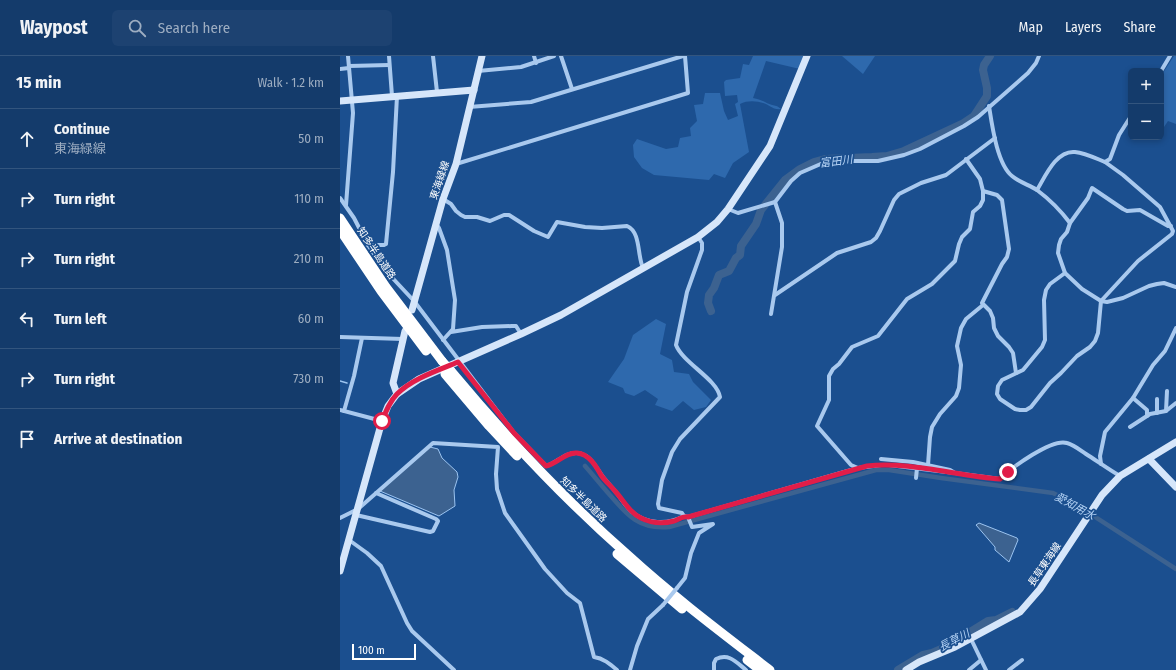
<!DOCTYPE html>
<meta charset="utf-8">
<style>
:root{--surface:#143b6b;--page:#1d4271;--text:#f1f3f6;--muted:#9dadc1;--line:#33557e}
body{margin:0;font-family:"Fira Sans Condensed","Noto Sans JP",sans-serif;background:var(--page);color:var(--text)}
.controls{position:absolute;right:12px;top:12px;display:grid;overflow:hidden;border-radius:6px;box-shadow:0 2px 6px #0003}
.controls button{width:36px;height:36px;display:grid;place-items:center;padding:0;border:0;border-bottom:1px solid var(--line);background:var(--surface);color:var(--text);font:20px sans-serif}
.scale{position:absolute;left:12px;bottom:10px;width:64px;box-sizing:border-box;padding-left:4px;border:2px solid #fff;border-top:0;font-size:11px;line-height:14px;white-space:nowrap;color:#fff;-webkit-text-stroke:3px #1b4f8f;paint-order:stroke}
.stop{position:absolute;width:12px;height:12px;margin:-9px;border:3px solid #e11d48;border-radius:50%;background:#fff}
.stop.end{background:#e11d48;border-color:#fff;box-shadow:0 1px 4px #0008}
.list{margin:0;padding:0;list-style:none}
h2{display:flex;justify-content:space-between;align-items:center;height:52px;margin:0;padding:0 16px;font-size:17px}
h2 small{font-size:13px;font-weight:400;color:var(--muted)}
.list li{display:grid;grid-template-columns:26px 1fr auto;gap:12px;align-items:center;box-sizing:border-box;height:60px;padding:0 16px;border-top:1px solid var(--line)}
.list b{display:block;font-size:15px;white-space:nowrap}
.list p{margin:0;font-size:13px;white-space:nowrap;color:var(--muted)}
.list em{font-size:13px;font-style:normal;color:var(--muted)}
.icon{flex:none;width:22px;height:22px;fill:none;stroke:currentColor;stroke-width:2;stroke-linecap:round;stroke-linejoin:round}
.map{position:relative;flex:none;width:836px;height:614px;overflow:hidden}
header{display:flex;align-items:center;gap:24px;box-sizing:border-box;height:56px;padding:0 20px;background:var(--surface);border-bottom:1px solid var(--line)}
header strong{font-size:19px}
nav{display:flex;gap:22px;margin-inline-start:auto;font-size:14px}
.search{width:280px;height:36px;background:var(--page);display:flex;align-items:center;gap:10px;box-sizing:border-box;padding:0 14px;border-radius:6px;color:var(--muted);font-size:15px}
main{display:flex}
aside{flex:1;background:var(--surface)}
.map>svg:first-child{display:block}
.green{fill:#2e69ad}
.water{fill:#3c6290;stroke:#9cc4f0}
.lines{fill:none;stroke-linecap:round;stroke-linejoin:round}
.stream{stroke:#9cc4f0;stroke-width:1.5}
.canal{stroke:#3c6290;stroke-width:4.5}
.river{stroke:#3c6290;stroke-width:8}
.street{stroke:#a9c9ee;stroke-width:4}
.secondary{stroke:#d6e6fa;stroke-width:7}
.highway{stroke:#fff;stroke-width:9}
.street-bridge{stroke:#a9c9ee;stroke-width:4}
.highway-bridge{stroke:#fff;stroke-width:9}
.route{stroke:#e11d48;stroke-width:5}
.labels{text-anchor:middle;stroke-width:3.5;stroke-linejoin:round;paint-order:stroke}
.street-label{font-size:10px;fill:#fff;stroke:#1b4f8f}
.water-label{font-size:11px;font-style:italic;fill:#b5d3f5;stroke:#1b4f8f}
</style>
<header>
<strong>Waypost</strong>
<div class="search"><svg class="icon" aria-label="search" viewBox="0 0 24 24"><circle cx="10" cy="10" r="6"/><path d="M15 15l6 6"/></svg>Search here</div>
<nav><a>Map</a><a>Layers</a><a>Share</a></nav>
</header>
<main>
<aside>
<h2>15 min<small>Walk · 1.2 km</small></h2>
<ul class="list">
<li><svg class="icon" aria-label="ahead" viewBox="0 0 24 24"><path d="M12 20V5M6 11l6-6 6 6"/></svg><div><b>Continue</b><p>東海緑線</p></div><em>50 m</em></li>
<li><svg class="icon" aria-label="right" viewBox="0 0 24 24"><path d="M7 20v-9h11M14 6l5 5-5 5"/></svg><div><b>Turn right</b></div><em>110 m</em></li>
<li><svg class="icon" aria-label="right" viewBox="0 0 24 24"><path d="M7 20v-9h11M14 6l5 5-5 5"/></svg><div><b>Turn right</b></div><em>210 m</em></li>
<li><svg class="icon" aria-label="left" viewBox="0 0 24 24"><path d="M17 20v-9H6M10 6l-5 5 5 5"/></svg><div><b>Turn left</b></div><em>60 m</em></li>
<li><svg class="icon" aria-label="right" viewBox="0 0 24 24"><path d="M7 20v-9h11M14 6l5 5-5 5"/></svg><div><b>Turn right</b></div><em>730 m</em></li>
<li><svg class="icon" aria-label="arrive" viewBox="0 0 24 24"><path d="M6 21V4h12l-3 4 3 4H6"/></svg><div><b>Arrive at destination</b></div></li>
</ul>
</aside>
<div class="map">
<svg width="836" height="614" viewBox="0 0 836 614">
<rect width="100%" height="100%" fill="#1b4f8f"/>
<g class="green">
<path d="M413 0H465L460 13 426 5 413 42C418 43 421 44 425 46 431 50 436 48 441 53 434 54 432 51 426 48 418 45 408 44 400 48L409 96 393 107 385 122 374 118 369 124 314 119 302 112 294 101 293 89 297 83 326 93 338 91 340 82 351 80 350 72 357 65 354 49 363 48 365 37H380L384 55 388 64 398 60 395 48 398 46 397 39 385 40 384 26 386 24 400 22 403 8 409 9Z"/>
<path d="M502 0H535L523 18Z"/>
<path d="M834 0H836V68L828 65 824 71 821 70V20Z"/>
<path d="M316 263 326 268 320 298 332 304 334 316 349 318 353 326 371 344 366 351 354 354 343 345 332 355 315 349 318 343 305 334 294 340 285 337 283 332 268 326 284 303 293 279Z"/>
</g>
<g class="water">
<path d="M90 391 98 393 102 402 117 416 118 421 114 434 115 450 99 460 40 435Z"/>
<path d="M639 467 677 482 678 484 669 506 655 494V491L636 469Z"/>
</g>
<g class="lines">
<path class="stream" d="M0 325 7 327"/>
<path class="canal" d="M245 410C253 419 261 429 269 438 287 459 299 474 329 471L536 414H549L601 422 713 437 735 448 836 513"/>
<g class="river">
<path d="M371 255 368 247 369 239 374 232 379 219 389 215 396 202 400 199 401 190 416 168 421 154 445 124 460 113 474 106 485 103 532 101 547 100 564 95 622 68 634 60 647 40V32L643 14 644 9 650 0"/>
<path d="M558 614 583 599 592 597 606 591 648 565 656 564 672 556"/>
</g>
<g class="street">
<path d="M49 0 52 40"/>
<path d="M93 0 97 36"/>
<path d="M194 0 196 7"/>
<path d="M221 0 232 33"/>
<path d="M9 10 49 9"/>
<path d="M0 13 9 12"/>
<path d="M138 15 181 11 214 0"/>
<path d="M821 15 830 0"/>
<path d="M649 50C652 69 657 108 672 120 679 126 689 129 697 134 709 143 721 155 730 167"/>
<path d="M129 51 191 46 343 0"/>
<path d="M116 108 348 37 345 0"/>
<path d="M697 134C705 121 716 94 735 96 745 97 755 102 765 106L770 103 779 79 791 60"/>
<path d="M643 135 657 139 662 144 669 193 667 201 662 208 642 247 650 255 653 262 654 272 658 280 669 291 673 297 676 317"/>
<path d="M0 142 14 162 28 189 45 214 74 245 174 377 206 410C217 407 225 396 237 397 251 398 256 412 263 421 267 426 271 430 275 435 281 442 285 450 292 456 306 468 328 469 344 460"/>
<path d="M103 143 111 148 116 155 121 159 125 161H137L150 165 164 159H169L194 175 208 181 217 166 245 171 262 172 287 170C301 176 297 199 303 212"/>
<path d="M6 149 13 57 8 0"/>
<path d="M388 153 398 157 435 146 451 125 460 117 483 107 493 105H538L564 99 580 93 624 70 638 61 688 17 696 7 699 0"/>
<path d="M96 168 99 172 107 194 115 244 113 273 103 284"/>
<path d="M831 170H828L800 154 787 155 783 153 752 132 748 142 730 167 727 176 721 183 719 189 718 197 725 217 742 233 761 245 767 246 783 242 809 230 817 228 824 227 836 231"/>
<path d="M358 181 362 187V194L347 236 336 289C343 307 377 323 380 341L340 383 332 396 322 424 318 448 319 452 342 457 344 460 348 461 518 412 541 409H549L615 417"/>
<path d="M28 189H44L46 188 53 116 57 40"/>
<path d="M725 217 710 228 706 234 704 244 705 284 702 291 683 314 662 324 658 330 657 338 660 343 675 353 680 354H686L691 351 710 327 721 317 737 300 750 291 755 285 758 277 761 245 798 205 832 178 833 175 820 151 783 119 765 106"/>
<path d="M435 239 497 197 531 186 536 182 540 175 554 144 559 138 581 127 606 119 655 82"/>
<path d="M431 258 442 191V167L435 146"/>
<path d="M111 276 142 271 172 270H176L181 278"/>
<path d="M0 281 63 283"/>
<path d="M793 342 807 354V360"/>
<path d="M0 354 42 365"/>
<path d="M4 355 14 320 22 282"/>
<path d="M826 355 827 335"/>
<path d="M817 357V343"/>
<path d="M790 371 810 358 826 355 836 347"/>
<path d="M541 403 573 406 610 414 615 417 660 423C671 412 712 382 727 387 734 389 740 394 746 398 757 405 768 413 780 420"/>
<path d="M761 408 760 400 765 376 793 342 813 309 825 295 836 272"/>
<path d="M588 409 590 381 592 371 600 358 616 340 619 332 621 309 617 290 621 272 626 263 643 249"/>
<path d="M518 412 511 409 477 370 489 344V320L493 313 499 308 512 291 538 280 567 243 592 228 615 205 619 188 622 181 630 173 633 156 640 150 643 144V135L640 123 626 103"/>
<path d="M576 422 577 412"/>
<path d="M16 459 90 476 93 475 98 465 96 463 36 437"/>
<path d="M0 462 18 453 93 387 158 391 156 418 157 433 165 457 205 513 227 537 240 547 254 601C263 602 270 608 277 614"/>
<path d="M9 484 27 497 41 510 67 567 72 575 114 614"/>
<path d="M337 532 345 522 351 497 359 477 373 468 352 471 348 461"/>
<path d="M631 583 646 614"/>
<path d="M290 614 297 590 308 563 323 549"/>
<path d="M374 614V607L376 603C389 597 396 606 406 614"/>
<path d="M629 614 641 604"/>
<path d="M669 614 682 604"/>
</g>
<g class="secondary">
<path d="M0 45 134 34"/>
<path d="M72 254 103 143 116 108 142 0"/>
<path d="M57 338 53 327 65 275"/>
<path d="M809 403 836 431"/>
<path d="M0 515 42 365 48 350 57 338 79 323 181 278 221 259 358 181 377 166 388 153 430 90 467 0"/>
<path d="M566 614 579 606 615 591 680 556 700 533 762 439 780 420 836 386"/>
</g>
<g class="highway">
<path d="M0 162 46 231 102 305"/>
<path d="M0 174 41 235 86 295"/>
<path d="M111 315C166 381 224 443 289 500 334 541 382 577 430 614"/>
<path d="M105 318 149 370 177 400"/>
<path d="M277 498 342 553"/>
<path d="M407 604 420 614"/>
</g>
<path class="street-bridge" d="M323 549 337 532"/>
<path class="highway-bridge" d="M102 305 111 315"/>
</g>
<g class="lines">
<path class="route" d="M42 365C46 355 50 345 57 338 73 322 99 314 118 306L174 377 206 410C217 408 225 396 237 397 249 398 256 410 261 419 265 425 271 430 275 435 284 445 289 456 301 462 311 467 323 468 334 465 339 463 343 460 348 461L527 410C568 405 618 420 660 423L668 416"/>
</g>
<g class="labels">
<g class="street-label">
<text transform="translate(99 124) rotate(-71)" y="4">東海緑線</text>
<text transform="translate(37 197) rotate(56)" y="4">知多半島道路</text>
<text transform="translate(244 443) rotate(44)" y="4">知多半島道路</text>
<text transform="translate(704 508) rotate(-56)" y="4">長草東海線</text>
</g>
<g class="water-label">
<text transform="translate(496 105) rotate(-7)" y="4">富田川</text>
<text transform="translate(735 450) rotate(29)" y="4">愛知用水</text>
<text transform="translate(614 584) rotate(-28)" y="4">長草川</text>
</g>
</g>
</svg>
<div class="controls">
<button>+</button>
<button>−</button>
</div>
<div class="scale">100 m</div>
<div class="stop" style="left:42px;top:365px"></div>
<div class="stop end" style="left:668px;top:416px"></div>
</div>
</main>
